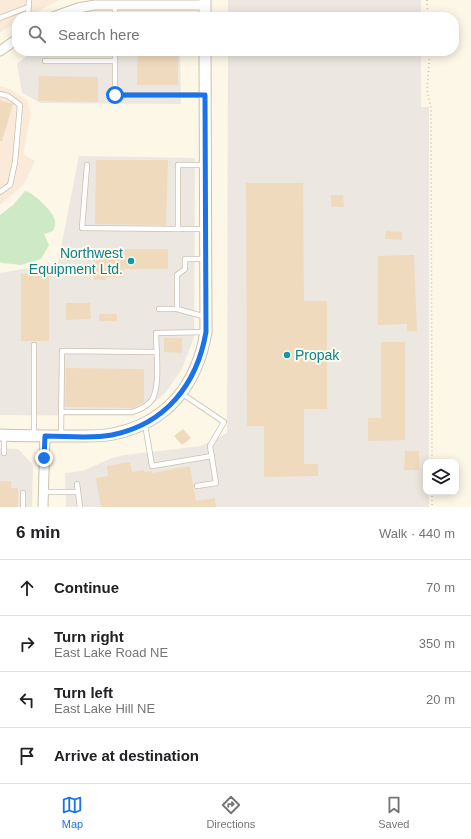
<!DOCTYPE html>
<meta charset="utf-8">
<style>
:root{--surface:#fff;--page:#f6f6f6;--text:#202124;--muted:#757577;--line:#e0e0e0;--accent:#1a73e8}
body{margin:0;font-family:Helvetica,sans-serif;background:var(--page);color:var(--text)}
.controls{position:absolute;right:12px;bottom:12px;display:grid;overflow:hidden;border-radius:8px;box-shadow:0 2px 10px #0003}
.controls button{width:36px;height:36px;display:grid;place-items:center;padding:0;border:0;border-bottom:1px solid var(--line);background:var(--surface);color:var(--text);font:20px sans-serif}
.stop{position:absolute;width:12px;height:12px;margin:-9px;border:3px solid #1a73e8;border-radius:50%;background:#fff}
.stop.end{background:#1a73e8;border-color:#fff;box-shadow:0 1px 4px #0008}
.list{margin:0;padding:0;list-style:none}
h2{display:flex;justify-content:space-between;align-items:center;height:52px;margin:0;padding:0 16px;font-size:17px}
h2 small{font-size:13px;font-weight:400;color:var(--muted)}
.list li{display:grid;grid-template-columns:26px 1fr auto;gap:12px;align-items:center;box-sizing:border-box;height:56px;padding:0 16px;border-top:1px solid var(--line)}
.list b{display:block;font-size:15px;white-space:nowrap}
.list p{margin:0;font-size:13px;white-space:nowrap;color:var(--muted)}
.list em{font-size:13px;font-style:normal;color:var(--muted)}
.icon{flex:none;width:22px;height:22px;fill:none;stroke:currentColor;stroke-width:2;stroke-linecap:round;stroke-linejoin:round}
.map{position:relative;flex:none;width:471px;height:507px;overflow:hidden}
.search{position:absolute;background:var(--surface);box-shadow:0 2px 10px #0003;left:12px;right:12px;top:12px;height:44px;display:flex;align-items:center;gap:10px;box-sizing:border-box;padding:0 14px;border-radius:16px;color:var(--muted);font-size:15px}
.sheet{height:276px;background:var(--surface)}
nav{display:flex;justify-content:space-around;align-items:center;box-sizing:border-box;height:56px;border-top:1px solid var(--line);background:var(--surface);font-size:11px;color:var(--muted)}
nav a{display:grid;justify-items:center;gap:2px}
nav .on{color:var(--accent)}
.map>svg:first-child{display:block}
.commercial{fill:#fbeada}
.industrial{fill:#ece7e0}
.green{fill:#cde9c5}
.building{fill:#f0dabe}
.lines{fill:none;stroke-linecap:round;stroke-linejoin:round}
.service-casing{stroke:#cdc0ac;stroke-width:6}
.minor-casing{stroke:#cdc0ac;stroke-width:11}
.tertiary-casing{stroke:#cdc0ac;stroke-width:13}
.path{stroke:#d5bea1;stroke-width:1.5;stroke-dasharray:1 3;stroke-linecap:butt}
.service{stroke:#fff;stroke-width:4.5}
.minor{stroke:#fff;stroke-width:9}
.tertiary{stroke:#fff;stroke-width:11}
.route{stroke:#1a73e8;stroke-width:5}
.culture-dot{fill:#0f9aa8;stroke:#fefaec;stroke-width:1.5}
.labels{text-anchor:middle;stroke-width:4;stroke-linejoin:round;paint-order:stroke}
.culture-label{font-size:14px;fill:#0d838f;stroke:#fefaec;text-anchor:end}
</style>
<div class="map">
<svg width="471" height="507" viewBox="0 0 471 507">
<rect width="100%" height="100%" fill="#fcf7e6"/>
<g class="commercial">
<path d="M0 0H59L27 17H17V23L0 32Z"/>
<path d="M0 86 10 89 27 100 31 113 23 154 35 161 24 184 0 205Z"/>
</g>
<g class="industrial">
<rect x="228" y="0" width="193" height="17"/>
<path d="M32 51H180L181 104 41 103 22 93 17 64Z"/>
<path d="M228 51H421V107H429V462H426V492H429V507H66L65 473 83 471 112 458 125 455 201 446 227 433Z"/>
<path d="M79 156 195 158 194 337 182 369 166 392 147 409 132 416 0 415V273L58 263Z"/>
<path d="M0 448 18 449 33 465 32 507H0Z"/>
</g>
<path class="green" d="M25 191C34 193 54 212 55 221 56 224 54 228 53 231L44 234 49 245 41 259 21 265 3 263 0 262V215L13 205Z"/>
<g class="building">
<path d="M138 51H178V85H137Z"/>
<path d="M39 76 98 77V102L38 101Z"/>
<path d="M0 100 13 104 2 141H0Z"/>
<path d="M96 160H168L166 225 95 224Z"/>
<path d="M246 183H303L304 301H327V409H304V464H318V476L264 477V426H247Z"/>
<path d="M331 195H343L344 207H331Z"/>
<path d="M386 231 402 232V240L385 239Z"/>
<path d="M106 249H168V269H124V277H106V280H94V254H106Z"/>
<path d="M414 255 417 331H407V324L378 325V256Z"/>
<rect x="21" y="274" width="28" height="67"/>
<path d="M66 303H90L91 319 66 320Z"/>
<rect x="99" y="314" width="18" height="7"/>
<path d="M164 338H182V353L164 352Z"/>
<path d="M381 342H405V440L368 441V418H381Z"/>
<path d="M66 368 144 369V402L133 408 65 407Z"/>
<path d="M183 429 191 438 182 445 174 436Z"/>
<path d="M405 451H419V470H404Z"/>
<path d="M130 462 132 472 144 470V472L152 471V473L190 466 196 501 215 498 216 507H101L96 478 108 476 107 466Z"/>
<path d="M0 481H11V488H18V507H0Z"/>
</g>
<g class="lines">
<g class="service-casing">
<g id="service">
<path d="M115 5V17"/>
<path d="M28 17 29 0"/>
<path d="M0 18 28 7"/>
<path d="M115 51V95H205"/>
<path d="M45 61H115"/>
<path d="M0 94 8 96 20 105 15 162 10 185 0 192"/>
<path d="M87 165 82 228 178 229"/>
<path d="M205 165H178V229H205"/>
<path d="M159 309H177L206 317"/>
<path d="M177 309V275L185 269V259H206"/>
<path d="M181 393 224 422 210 446 216 483 197 486"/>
<path d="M62 412H132C139 410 146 407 151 401 161 390 156 349 156 333L206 332"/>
<path d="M145 424 152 466 212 456"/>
<path d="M4 436V453"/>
<path d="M34 436V345"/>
<path d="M61 436 62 351 156 352"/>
<path d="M77 484 80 507"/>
<path d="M43 492H78"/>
<path d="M23 507V493"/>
</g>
</g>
<g class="minor-casing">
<g id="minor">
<path d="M53 17 78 8 95 5H205"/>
<path d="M0 51 17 39"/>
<path d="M43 507 45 436"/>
</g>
</g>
<g class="tertiary-casing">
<g id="tertiary">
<path d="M205 17V0"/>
<path d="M0 435C23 436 47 436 70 436 84 436 99 437 113 434 167 423 197 385 206 332L205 51"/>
</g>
</g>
<g class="path">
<path d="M427 0 428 17"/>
<path d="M430 51 427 90 431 108 432 462"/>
<path d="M432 492V507"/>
</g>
<use href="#service" class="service"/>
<use href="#minor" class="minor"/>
<use href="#tertiary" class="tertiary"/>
</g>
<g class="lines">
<path class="route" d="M44 458 45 436C67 436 91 439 112 435 166 424 197 384 206 332L205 95H115"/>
</g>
<g class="culture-dot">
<circle cx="131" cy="261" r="4"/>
<circle cx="287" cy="355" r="4"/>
</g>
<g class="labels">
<g class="culture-label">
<text x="123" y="258">Northwest<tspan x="123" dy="16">Equipment Ltd.</tspan></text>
<text x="295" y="360" text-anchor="start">Propak</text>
</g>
</g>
</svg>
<div class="controls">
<button><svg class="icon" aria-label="layers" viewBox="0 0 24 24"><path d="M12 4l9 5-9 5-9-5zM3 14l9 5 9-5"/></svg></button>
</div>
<div class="stop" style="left:115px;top:95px"></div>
<div class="stop end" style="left:44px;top:458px"></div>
<div class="search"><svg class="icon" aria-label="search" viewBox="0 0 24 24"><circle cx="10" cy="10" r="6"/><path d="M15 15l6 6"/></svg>Search here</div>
</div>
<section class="sheet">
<h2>6 min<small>Walk · 440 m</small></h2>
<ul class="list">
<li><svg class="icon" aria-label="ahead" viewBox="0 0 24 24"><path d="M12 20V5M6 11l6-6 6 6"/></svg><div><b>Continue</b></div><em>70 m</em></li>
<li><svg class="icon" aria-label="right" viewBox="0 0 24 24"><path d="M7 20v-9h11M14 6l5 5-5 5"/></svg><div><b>Turn right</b><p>East Lake Road NE</p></div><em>350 m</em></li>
<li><svg class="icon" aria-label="left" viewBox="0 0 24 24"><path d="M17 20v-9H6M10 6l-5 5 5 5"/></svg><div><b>Turn left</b><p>East Lake Hill NE</p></div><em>20 m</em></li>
<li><svg class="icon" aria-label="arrive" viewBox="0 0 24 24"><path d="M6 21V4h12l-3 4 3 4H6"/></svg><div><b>Arrive at destination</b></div></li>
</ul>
</section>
<nav>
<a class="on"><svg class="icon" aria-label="map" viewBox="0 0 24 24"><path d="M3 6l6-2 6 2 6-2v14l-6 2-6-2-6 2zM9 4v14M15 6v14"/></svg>Map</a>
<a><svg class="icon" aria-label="directions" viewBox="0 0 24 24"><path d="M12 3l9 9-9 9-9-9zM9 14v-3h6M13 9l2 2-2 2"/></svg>Directions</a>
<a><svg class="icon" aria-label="saved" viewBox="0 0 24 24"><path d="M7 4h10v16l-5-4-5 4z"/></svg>Saved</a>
</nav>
